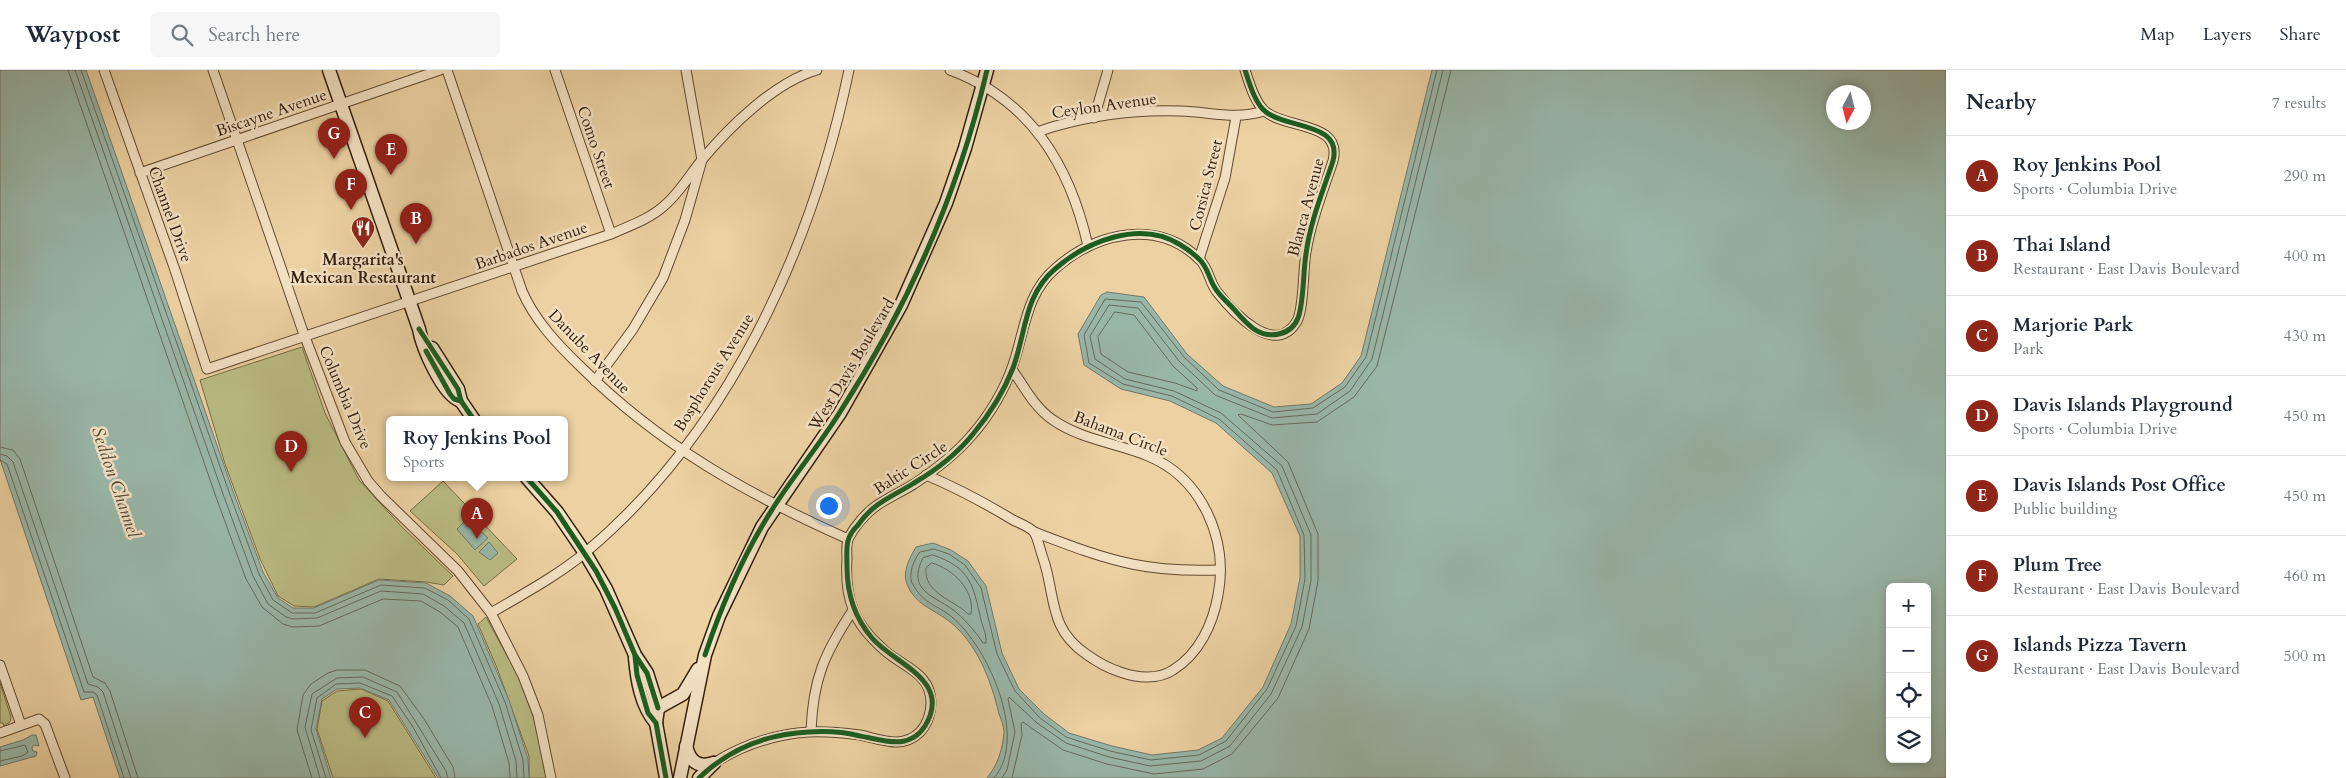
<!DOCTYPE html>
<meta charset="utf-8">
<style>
:root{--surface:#fff;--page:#f6f6f7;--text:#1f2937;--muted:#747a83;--line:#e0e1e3;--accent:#8f2418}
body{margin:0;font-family:Cardo,serif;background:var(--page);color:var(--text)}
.controls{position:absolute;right:15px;bottom:15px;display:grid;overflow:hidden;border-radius:8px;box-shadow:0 2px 8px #0003}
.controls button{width:45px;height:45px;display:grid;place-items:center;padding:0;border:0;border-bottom:1px solid var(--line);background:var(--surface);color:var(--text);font:25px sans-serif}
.compass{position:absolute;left:1826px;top:15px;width:45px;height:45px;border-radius:50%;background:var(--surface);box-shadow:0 2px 8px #0003;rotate:187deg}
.you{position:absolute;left:828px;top:435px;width:18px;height:18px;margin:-12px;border:4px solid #fff;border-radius:50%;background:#1a73e8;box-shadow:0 0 0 8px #1a73e833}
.badge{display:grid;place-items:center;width:32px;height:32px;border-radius:50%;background:var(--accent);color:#fff;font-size:16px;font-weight:700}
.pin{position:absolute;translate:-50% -41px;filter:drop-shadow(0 1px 2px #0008)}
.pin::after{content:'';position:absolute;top:26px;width:18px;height:15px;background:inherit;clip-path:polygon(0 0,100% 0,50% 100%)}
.popup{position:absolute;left:386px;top:346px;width:182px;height:65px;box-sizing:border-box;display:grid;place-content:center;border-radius:8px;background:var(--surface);filter:drop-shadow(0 1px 4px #0005);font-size:16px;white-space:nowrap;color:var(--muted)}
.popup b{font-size:19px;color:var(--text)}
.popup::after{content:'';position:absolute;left:50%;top:100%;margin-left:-10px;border:10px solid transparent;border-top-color:var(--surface)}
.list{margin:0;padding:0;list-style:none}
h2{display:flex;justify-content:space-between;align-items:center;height:65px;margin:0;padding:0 20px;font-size:21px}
h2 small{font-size:16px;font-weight:400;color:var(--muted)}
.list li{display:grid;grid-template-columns:32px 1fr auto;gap:15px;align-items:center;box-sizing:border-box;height:80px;padding:0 20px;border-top:1px solid var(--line)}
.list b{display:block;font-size:19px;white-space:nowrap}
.list p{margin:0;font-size:16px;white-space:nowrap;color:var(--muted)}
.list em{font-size:16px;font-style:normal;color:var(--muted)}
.icon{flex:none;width:28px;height:28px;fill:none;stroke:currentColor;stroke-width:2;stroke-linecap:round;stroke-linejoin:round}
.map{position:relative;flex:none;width:1946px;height:708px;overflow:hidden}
header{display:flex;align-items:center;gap:30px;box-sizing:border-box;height:70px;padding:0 25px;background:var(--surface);border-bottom:1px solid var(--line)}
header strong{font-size:24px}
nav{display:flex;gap:28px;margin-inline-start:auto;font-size:18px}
.search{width:350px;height:45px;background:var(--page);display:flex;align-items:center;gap:12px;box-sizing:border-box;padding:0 18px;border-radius:8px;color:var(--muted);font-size:19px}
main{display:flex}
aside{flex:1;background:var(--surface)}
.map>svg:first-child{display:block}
.green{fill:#babb83;stroke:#766c47}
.water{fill:#99b7a9;stroke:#70796a;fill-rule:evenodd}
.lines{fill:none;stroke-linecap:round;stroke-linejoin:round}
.shore{stroke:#666a5a;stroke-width:1}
.street-casing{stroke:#604a31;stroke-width:11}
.secondary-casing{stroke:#321d0b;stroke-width:15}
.street{stroke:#f3e1c3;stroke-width:9}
.secondary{stroke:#f3e1c3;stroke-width:12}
.cycleway-casing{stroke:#f3e1c3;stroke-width:8}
.cycleway{stroke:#1b5e20;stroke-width:5}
.labels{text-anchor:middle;stroke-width:5;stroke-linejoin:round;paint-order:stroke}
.street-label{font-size:16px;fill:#321d0b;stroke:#f3e1c3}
.poi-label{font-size:16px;font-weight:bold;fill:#321d0b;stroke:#f3e1c3}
.water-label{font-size:18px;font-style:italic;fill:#514b3a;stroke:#f3e1c3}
</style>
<header>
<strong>Waypost</strong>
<div class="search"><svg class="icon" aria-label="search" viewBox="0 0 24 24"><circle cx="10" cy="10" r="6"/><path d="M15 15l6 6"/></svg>Search here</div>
<nav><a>Map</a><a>Layers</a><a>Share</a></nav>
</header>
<main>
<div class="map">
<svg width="1946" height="708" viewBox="0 0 1946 708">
<rect width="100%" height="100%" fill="#ecd1a2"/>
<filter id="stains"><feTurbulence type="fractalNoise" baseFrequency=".004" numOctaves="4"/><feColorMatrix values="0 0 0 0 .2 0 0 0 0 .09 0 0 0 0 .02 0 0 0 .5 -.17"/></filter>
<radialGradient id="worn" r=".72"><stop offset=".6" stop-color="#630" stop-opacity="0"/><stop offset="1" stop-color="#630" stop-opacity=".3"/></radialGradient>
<g class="green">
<path d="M302 277 325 343 359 410 401 456 453 506 444 515 426 512 379 509 314 537 294 536 278 526 260 489 225 394 200 310Z"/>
<path d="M443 411 517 489 484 516 457 484 410 441Z"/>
<path d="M486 547 519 608 533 645 548 708H529V686L497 598 478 554Z"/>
<path d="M0 613 11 647 10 652 4 656 3 653H0Z"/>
<path d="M361 619 388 631 436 708H333L317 659 322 631 337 621Z"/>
</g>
<g class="water">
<path d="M0 0H86L233 421 263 502 278 528 293 538H314L379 510 426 513 450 526 473 546 509 630 528 689 529 708H438L389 630 360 618 337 619 322 629 316 659 331 708H120L93 627 81 630 0 389Z"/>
<path d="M1432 0H1946V708H987C997 696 1003 679 1004 662 1004 656 1001 649 999 644 991 610 977 573 949 551 933 539 914 534 907 514 902 502 910 487 916 477L933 473 951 480 968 491 986 516 1002 583 1019 619 1044 644 1069 663 1112 676 1152 685 1198 680 1222 668 1263 617 1291 554 1300 508V466L1272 403 1216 353 1170 331 1121 319 1084 295 1078 264 1101 225 1107 222 1144 227 1187 284 1223 316 1274 337 1311 334 1342 313 1361 286ZM1834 22H1864V52H1834ZM1890 517H1927V689H1890Z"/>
<path d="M467 449 488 468 475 480 457 459Z"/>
<path d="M489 472 498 483 490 490 479 482Z"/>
<path d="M32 665H36L39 676 34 675 32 678 33 681 37 682 36 686 0 696V677L23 670Z"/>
</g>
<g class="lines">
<g class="shore">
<path d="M68 0 216 427 246 509 262 537 283 554 293 557 319 556 383 529 421 531 440 542 458 557 492 636 509 693 510 708"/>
<path d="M75 0 223 424 253 506 268 534 286 547 293 549 317 548 381 521 423 524 444 536 464 553 499 634 516 691 517 708"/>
<path d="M81 0 229 422 259 504 273 530 292 543H315L381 515 425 518 448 530 469 549 505 632 523 690 524 708"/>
<path d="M1115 242 1134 245 1173 296 1197 318V321L1175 313 1128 302 1101 284 1098 267Z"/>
<path d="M0 377 13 380 20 389 93 607 105 613 110 621 138 708"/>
<path d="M0 384 7 386 13 392 88 614 98 617 103 622 131 708"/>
<path d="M0 390 7 394 84 622H93L97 625 124 708"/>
<path d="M933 485C971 498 973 515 981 550 983 558 987 566 986 573H983C976 562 966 551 957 543 938 526 905 523 923 488Z"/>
<path d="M932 493C953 499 975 520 971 544H968C954 530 923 523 926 498Z"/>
<path d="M0 681 25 675 28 682 22 686 0 691"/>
<path d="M312 708 297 660 303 625 311 614 328 603 337 600H365L400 616 424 649 453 697 455 708"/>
<path d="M320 708 305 657 312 624 337 608 363 607 397 622 446 701 448 708"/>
<path d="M326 708 311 660 317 628 336 614 360 613 392 626 413 657 441 708"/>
<path d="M994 708C1029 668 988 577 952 547 936 534 924 535 912 513 908 504 914 489 920 482L934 479 949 484 965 495 981 518 997 584 1015 621 1040 648 1066 667 1110 681 1151 690 1199 685 1226 671 1267 619 1296 556 1305 509 1304 465 1277 400 1219 349 1172 326 1123 314 1089 293 1084 265 1105 229 1141 232 1184 287 1219 320 1273 342 1313 338 1345 317 1366 287 1437 0"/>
<path d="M1002 708 1007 700 1015 662 1008 629 1009 627 1037 653 1066 673 1109 687 1150 696 1201 691 1230 676 1271 624 1302 557 1311 510V465L1282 396 1221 343 1174 321 1125 309 1095 289 1090 266 1109 235 1138 238 1179 291 1215 325 1272 348 1317 344 1350 321 1372 289 1443 0"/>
<path d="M1012 708 1022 665 1021 654 1023 652 1063 680 1107 694 1154 704 1203 699 1232 684 1278 628 1309 559 1318 511V464L1288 392 1238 345 1241 344 1272 355 1317 352 1354 327 1377 296 1451 0"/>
</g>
<g class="street-casing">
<g id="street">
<path d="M104 0 175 200 207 299 611 164C629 156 650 149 665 135 679 123 689 106 701 91 729 57 775 12 817 0"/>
<path d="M213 0 302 259 345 372 368 411 381 426 458 501 491 543 523 606 538 645 551 708"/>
<path d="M447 0 522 221C535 251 558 275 582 298 661 376 747 424 848 469"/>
<path d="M555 0 611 164"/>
<path d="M950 0C1031 30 1070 96 1088 176"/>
<path d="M1094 48 1108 0"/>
<path d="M1037 62C1082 46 1134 39 1181 41 1211 42 1235 50 1264 41"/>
<path d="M140 103 440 0"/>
<path d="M1199 189 1225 108 1236 47"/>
<path d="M595 311 633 259 663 208 685 150 702 90 686 0"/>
<path d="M926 405C957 418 985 433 1013 450 1019 453 1030 457 1034 462 1038 468 1040 480 1043 488 1056 526 1048 558 1086 584 1097 592 1108 598 1120 602 1137 608 1158 610 1173 600 1199 584 1213 554 1218 525 1229 470 1202 408 1148 386 1117 373 1082 370 1053 350 1035 338 1024 317 1012 299"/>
<path d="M1034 462C1066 474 1098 487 1132 494 1160 500 1191 501 1220 500"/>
<path d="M491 543C523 524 557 506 586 482 729 362 812 178 849 0"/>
<path d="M0 595 21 655"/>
<path d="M811 661C813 609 824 584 853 540"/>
<path d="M0 663 39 649 45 654 65 708"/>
<path d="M714 693C743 675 775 664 809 662 826 661 844 663 860 665 880 669 902 680 920 662 927 655 931 643 931 633 931 602 902 597 883 579 872 569 858 554 853 539 847 524 846 505 847 489 847 483 846 475 848 470 848 468 853 461 854 459 873 432 888 430 914 414 935 400 955 385 972 365 989 346 1005 319 1013 295 1025 260 1026 223 1056 198 1096 163 1157 148 1199 189 1209 198 1209 212 1217 222 1232 241 1275 289 1297 251 1304 239 1303 198 1306 182 1311 151 1323 121 1333 91 1343 52 1287 59 1266 42 1255 34 1249 12 1245 0"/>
</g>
</g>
<g class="secondary-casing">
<g id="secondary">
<path d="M329 0 419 259C422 277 443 326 461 331"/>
<path d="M432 278 458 319 461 331 474 350"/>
<path d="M527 408 557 442 585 483 606 519 635 585 647 603 658 638 656 653 666 708"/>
<path d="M635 588C637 610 641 636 656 653"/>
<path d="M658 638 683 624 698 599"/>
<path d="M686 676C690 692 698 698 714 693"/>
<path d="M680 708 705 585 719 546 762 457 840 343 901 235 946 133 965 78 987 0"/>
<path d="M699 708 714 693"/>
</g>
</g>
<use href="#street" class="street"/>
<use href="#secondary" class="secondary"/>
<g class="cycleway-casing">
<g id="cycleway">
<path d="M419 259 458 319 461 331 474 350"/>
<path d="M426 281 450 324 454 329 461 331"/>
<path d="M527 408 557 442 596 501 615 538 635 585 647 603 658 638"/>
<path d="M705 585C722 534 745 481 775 435 795 404 820 374 840 342 907 238 959 121 987 0"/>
<path d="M635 586 637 605 648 643 656 653 666 708"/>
<path d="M699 708C729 679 767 664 809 662 826 661 844 662 860 666 883 670 909 681 925 656 953 610 894 594 872 568 854 547 847 524 847 497 847 489 846 478 848 471 849 466 854 459 858 455 874 432 892 427 914 413 936 400 957 384 973 364 989 345 1004 321 1013 298 1026 263 1024 225 1055 199 1087 171 1140 150 1179 174 1186 178 1194 184 1200 190 1208 198 1209 209 1215 218 1219 225 1226 231 1232 237 1245 252 1258 269 1279 264 1288 262 1295 256 1298 248 1304 233 1303 201 1306 184 1310 152 1323 121 1333 91 1343 52 1287 59 1266 42 1255 34 1249 12 1245 0"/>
</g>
</g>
<use href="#cycleway" class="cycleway"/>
</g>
<defs>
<g id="restaurant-pin" transform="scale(1.25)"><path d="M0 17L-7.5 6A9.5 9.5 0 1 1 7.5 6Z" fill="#8f2418" stroke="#f3e1c3"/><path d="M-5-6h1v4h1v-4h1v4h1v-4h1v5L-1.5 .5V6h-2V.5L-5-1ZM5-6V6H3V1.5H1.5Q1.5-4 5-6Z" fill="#fff"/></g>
</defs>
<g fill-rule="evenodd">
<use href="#restaurant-pin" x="363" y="158"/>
</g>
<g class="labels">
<g class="street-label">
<text transform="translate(1104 35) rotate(-8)" y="6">Ceylon Avenue</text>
<text transform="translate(271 42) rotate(-19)" y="6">Biscayne Avenue</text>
<text transform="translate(597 77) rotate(71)" y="6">Como Street</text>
<text transform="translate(1205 115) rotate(-76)" y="6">Corsica Street</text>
<text transform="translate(1305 137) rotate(-75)" y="6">Blanca Avenue</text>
<text transform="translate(171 144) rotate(70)" y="6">Channel Drive</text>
<text transform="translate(531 175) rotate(-19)" y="6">Barbados Avenue</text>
<text transform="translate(590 281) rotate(46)" y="6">Danube Avenue</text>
<text transform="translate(851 294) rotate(-59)" y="6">West Davis Boulevard</text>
<text transform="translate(713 302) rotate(-58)" y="6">Bosphorous Avenue</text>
<text transform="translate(346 327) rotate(67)" y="6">Columbia Drive</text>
<text transform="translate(1121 363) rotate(21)" y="6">Bahama Circle</text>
<text transform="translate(910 397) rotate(-33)" y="6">Baltic Circle</text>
</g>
<g class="poi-label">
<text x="363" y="195">Margarita's<tspan x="363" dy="18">Mexican Restaurant</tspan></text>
</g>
<g class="water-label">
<text transform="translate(116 412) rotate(71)" y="6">Seddon Channel</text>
</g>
</g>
<rect width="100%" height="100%" filter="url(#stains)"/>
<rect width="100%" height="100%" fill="url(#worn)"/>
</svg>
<div class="controls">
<button>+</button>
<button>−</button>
<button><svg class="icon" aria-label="locate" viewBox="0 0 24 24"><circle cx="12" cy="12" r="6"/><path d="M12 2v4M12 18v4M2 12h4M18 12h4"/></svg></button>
<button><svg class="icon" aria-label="layers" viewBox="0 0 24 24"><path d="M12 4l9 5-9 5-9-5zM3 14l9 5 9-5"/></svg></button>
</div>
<svg class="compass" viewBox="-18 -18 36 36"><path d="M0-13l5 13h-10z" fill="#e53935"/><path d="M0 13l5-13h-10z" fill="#747a83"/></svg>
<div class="you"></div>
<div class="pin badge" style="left:477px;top:469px">A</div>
<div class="popup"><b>Roy Jenkins Pool</b>Sports</div>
<div class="pin badge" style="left:416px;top:174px">B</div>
<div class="pin badge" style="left:365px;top:668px">C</div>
<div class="pin badge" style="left:291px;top:402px">D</div>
<div class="pin badge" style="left:391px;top:105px">E</div>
<div class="pin badge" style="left:351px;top:140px">F</div>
<div class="pin badge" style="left:334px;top:89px">G</div>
</div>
<aside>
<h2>Nearby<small>7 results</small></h2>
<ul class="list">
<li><span class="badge">A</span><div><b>Roy Jenkins Pool</b><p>Sports · Columbia Drive</p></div><em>290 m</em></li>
<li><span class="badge">B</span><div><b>Thai Island</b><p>Restaurant · East Davis Boulevard</p></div><em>400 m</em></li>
<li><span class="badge">C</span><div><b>Marjorie Park</b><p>Park</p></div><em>430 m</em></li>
<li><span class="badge">D</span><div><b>Davis Islands Playground</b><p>Sports · Columbia Drive</p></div><em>450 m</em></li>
<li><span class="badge">E</span><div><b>Davis Islands Post Office</b><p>Public building</p></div><em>450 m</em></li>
<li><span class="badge">F</span><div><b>Plum Tree</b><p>Restaurant · East Davis Boulevard</p></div><em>460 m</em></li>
<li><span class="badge">G</span><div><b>Islands Pizza Tavern</b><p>Restaurant · East Davis Boulevard</p></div><em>500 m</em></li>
</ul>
</aside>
</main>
